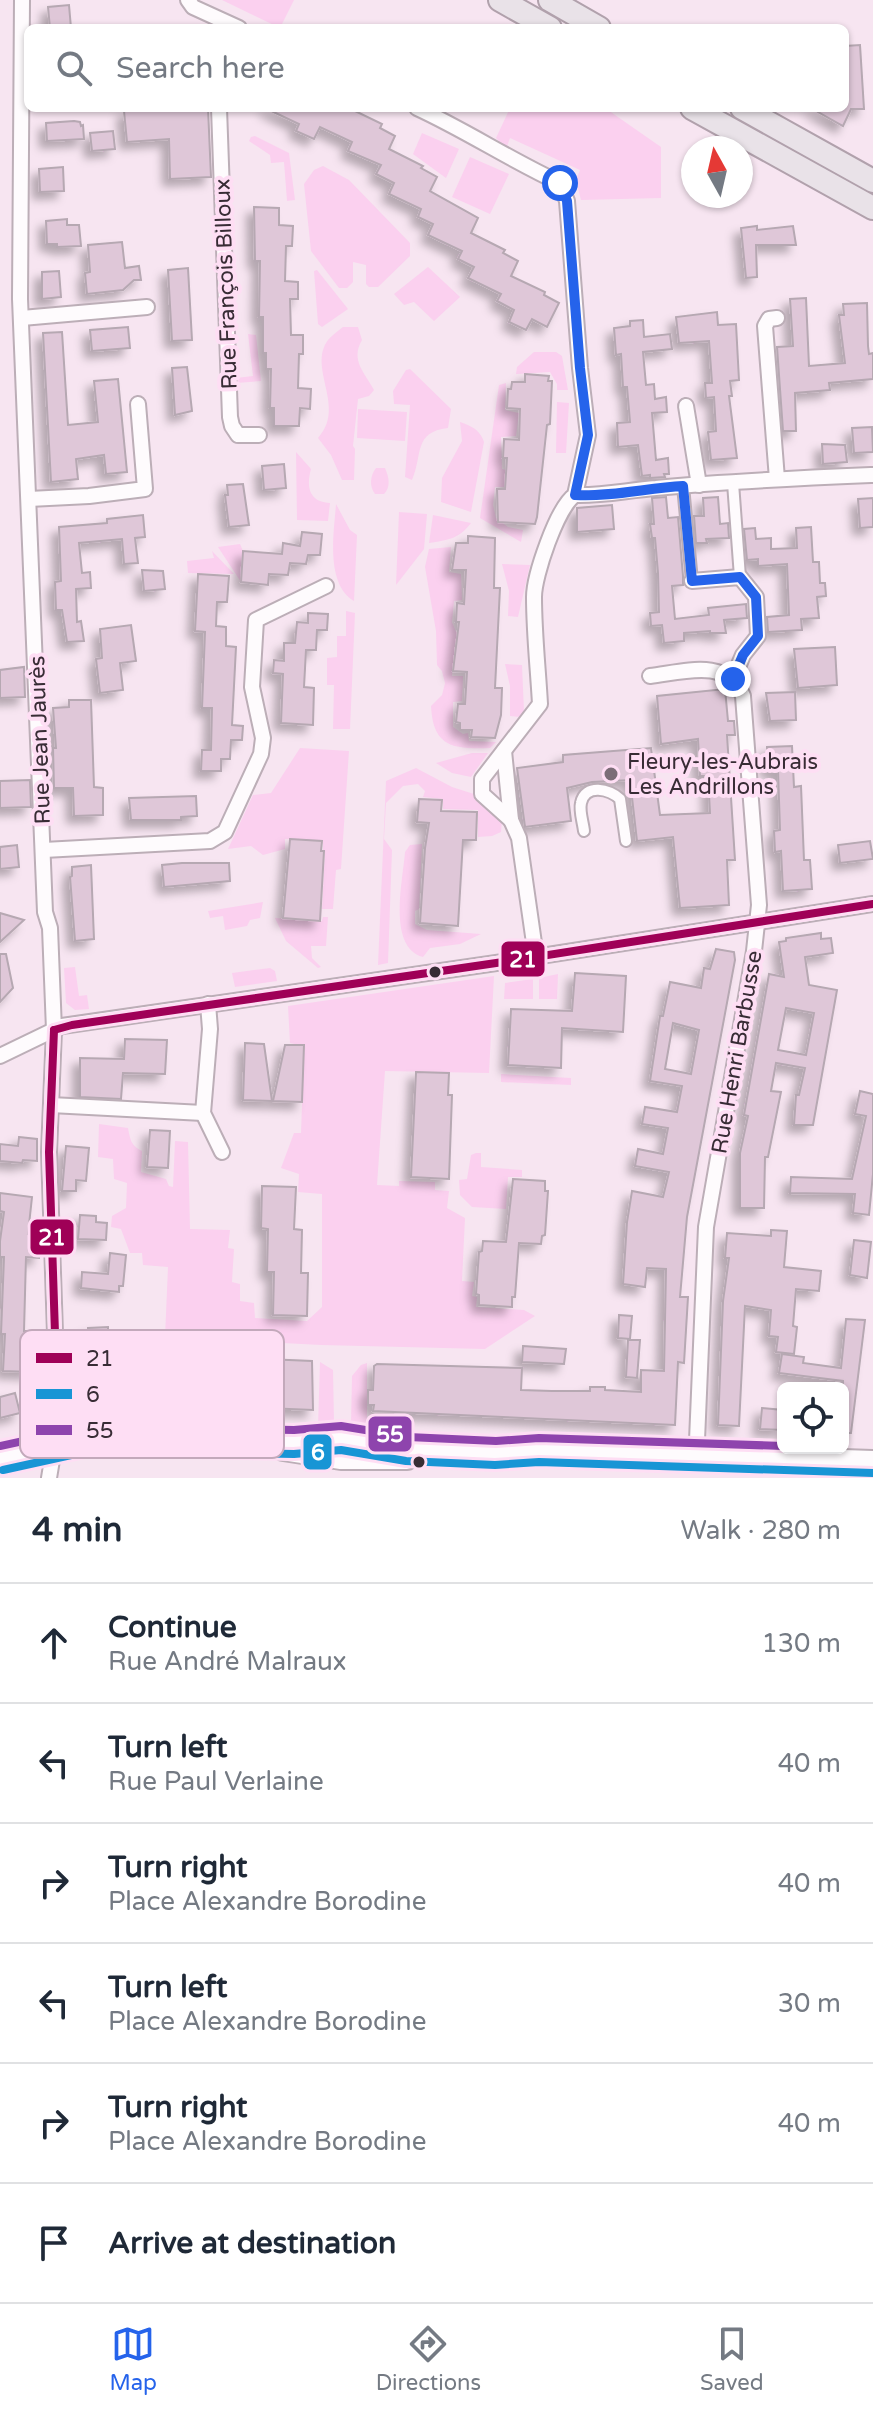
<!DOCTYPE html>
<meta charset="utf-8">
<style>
:root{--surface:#fff;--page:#f6f6f7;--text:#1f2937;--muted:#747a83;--line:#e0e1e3;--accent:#2563eb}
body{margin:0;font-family:"Varela Round",sans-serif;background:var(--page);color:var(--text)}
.controls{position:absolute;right:24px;bottom:24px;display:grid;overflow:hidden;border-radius:12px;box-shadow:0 2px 6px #0004}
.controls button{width:72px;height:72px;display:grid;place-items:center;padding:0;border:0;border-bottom:2px solid var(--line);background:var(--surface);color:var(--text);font:40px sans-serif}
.compass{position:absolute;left:681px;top:136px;width:72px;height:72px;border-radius:50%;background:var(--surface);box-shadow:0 2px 6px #0004;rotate:352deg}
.stop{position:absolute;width:24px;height:24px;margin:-18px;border:6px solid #2563eb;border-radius:50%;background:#fff}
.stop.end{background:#2563eb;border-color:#fff;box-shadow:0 2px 8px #0008}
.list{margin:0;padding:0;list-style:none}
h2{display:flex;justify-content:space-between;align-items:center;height:104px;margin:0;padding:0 32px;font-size:34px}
h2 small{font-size:26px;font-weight:400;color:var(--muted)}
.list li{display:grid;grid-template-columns:52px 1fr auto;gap:24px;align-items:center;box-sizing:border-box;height:120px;padding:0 32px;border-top:2px solid var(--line)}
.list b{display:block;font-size:30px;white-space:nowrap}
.list p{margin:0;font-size:26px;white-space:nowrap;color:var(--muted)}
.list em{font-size:26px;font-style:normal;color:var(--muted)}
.icon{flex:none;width:44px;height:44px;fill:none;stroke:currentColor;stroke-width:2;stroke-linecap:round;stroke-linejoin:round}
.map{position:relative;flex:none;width:873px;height:1478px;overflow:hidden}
.search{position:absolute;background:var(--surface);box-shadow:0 2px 6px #0004;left:24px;right:24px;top:24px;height:88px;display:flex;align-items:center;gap:20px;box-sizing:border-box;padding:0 28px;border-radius:12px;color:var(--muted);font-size:30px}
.sheet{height:824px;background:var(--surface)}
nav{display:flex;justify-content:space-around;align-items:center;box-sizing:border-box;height:112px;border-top:2px solid var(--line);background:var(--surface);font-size:22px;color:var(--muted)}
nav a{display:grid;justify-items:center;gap:4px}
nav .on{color:var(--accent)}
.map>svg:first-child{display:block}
.green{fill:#fbd0ef}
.building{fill:#dfc7d8;stroke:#b6a8b2;stroke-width:2;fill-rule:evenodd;filter:url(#shadow)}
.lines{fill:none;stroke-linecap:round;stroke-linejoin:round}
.pedestrian-casing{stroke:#bcaeb7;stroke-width:14}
.minor-casing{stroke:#bcaeb7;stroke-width:18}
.secondary-casing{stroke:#bcaeb7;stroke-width:24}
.primary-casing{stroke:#b1a1ac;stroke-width:26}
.pedestrian{stroke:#fefbfd;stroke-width:10}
.minor{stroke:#fefbfd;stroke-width:14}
.secondary{stroke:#fefbfd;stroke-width:20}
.primary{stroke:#e9e2e8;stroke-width:22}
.bus-1-casing{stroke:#fedef4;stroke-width:14}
.bus-2-casing{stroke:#fedef4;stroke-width:14}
.bus-3-casing{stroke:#fedef4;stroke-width:14}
.bus-1{stroke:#9f0057;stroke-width:8}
.bus-2{stroke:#1895d5;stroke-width:8}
.bus-3{stroke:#8e44ad;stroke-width:8}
.route{stroke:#2563eb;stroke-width:10}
.poi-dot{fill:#7b6d77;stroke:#fedef4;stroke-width:3}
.bus-dot{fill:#382c35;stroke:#fedef4;stroke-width:3}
.labels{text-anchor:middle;stroke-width:8;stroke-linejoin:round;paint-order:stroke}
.street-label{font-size:22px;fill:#382c35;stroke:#fedef4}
.poi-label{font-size:22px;fill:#382c35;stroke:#fedef4;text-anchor:start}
.key{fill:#fedef4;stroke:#c3a9bb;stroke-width:2}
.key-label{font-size:22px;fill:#382c35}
.line-badge{stroke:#fedef4;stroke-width:3}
.badge-label{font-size:22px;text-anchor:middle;font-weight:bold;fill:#fff}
</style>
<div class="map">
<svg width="873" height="1478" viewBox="0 0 873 1478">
<defs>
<filter id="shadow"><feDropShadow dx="-7" dy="7" stdDeviation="4" flood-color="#0004"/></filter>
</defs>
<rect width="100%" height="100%" fill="#f7e5f1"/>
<g class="green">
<path d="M222 0H294L280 28Z"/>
<path d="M510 108H605L661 147V198L581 200 576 180 580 170 510 138 506 149 496 138Z"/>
<path d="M422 133 459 149 446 178 413 154Z"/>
<path d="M255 136 289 153 295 200 287 201 284 162 271 163 270 155 249 141 251 137Z"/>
<path d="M470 157 509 174 490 214 452 197Z"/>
<path d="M323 166 349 180 410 243V256L378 287H369L366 284V265L353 262V282L347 288H339L311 251 304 184 314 170Z"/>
<path d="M428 267 460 297 434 321 414 302 404 305 394 294Z"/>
<path d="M317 270 348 309 322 327 318 324 314 271Z"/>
<path d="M343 327H358L362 340C350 360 365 373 374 390L369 396 358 399 353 446 355 449 354 480H342L331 455 318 438C347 407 307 368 328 340 332 335 338 331 343 327Z"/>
<path d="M248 334 256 335 261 381 236 383V378L253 376Z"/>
<path d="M534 352H556L562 356 568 390H557V384L550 372 516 374 517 367Z"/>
<path d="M410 369 451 409 448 428C413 432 423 455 412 480L405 477 410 405 394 404 393 391 406 370Z"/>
<path d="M506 383 505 410 519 413 516 436 501 437 502 469 511 471 509 487H495L493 505 496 518 508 527 523 530 521 542 480 518 499 385Z"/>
<path d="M557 402 569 403 566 453H556Z"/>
<path d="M358 409 407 412 405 441 357 438Z"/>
<path d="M460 422C472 426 480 430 484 442L471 512 441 502 442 478 462 441Z"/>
<path d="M296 452 311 469C306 487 309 502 330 503L328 521 297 520Z"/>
<path d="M376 468H385C389 477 391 487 384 494H375C369 486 370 476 376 468Z"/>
<path d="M336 504 350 530 357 535 354 601C325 584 334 532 336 504Z"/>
<path d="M399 512 427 514 424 549 396 585Z"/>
<path d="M433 515 471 523C459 539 448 540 429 543Z"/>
<path d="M240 544 243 551 241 582 218 547Z"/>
<path d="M451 547 449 572 461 574 462 600 454 601 452 622 456 632 465 633V640L455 643 452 676H463L462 701 453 702V727L463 734 468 733 469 741 496 742 490 748C454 749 433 748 431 706L442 695 445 683 442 671 437 665 436 631 425 567 429 549Z"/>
<path d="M212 551 234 574 188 573 187 561 214 558Z"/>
<path d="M502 564 530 565 518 617 508 616 509 591Z"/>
<path d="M346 611 355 613 350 729H333L334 685H327V658L337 657V636H346Z"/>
<path d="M505 664 522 665 524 711 520 717 510 716V686Z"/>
<path d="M300 748 349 751 341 869 336 870 333 909H322L325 851 323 850V841L285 839V849L263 855 251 846 228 849 253 795 271 793Z"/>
<path d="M472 753H488L471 777 452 773 436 763Z"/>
<path d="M416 768 452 787 477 795 502 820 501 832 492 836 478 837V810L443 809V799L423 797 425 791 418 784 403 786 386 803 384 839 392 850 388 963 378 965 386 781Z"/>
<path d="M422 844 419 909 415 911V924L427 930 481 934 460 944 430 948 423 957C387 947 403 880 405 852L410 845Z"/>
<path d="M263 902 260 918 250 920 247 926 225 930 223 916 210 918 208 911Z"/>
<path d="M323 917H328L326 946H311L312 958 321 967 318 968 286 941 275 918 322 921Z"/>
<path d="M75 967 79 996 87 995 89 1009 75 1010 66 1003 64 968Z"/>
<path d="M270 968 275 971 277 981 235 987 232 973Z"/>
<path d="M558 974 557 999H539V978Z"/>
<path d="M494 976 489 1073 385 1071 377 1185 399 1186V1181L435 1182V1190L449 1191 447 1208 465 1218 462 1281 474 1282 472 1296 477 1297 476 1307 524 1310 535 1316 485 1349 321 1345 165 1337 168 1267 143 1265 142 1253H130L121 1229 111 1227 112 1216 126 1208 127 1183 114 1179 113 1159 98 1157 99 1124 128 1128C130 1139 131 1146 142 1151L141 1172 166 1179 169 1186 173 1187 175 1141 188 1142 190 1229 230 1230 228 1248 234 1249 232 1282 240 1284V1301L254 1303 255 1318 307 1321 322 1307V1194L298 1192 299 1174 281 1168 294 1133H301L304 1046 290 1043 288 1006Z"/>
<path d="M533 979V999H504L505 983Z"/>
<path d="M501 1074 571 1078V1085L501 1082Z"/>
<path d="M476 1153H481V1167L522 1170V1177H508L506 1209 472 1207 460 1195 459 1180 467 1179 471 1155Z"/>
<path d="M320 1362 333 1370 334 1423 331 1427 318 1426Z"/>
<path d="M367 1363V1423L362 1424 361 1427 351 1423 352 1376 361 1365Z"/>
</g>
<g class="building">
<path d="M69 5 71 28H50L48 7Z"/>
<path d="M860 45 864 109H851L843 126 811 108H845V46Z"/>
<path d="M154 108H208L211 177 170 179 169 139 127 142 124 111Z"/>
<path d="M265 108H349L382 124 380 128 395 136 389 149 423 166 421 168 437 177 430 191 478 218 471 233 505 250 503 253 518 261 511 276 545 292 544 295 559 303 547 327 532 319 526 330 509 322 514 310 497 301 501 294 468 278 474 267 458 259 462 251 428 235 433 224 418 217 421 209 389 194 394 183 376 174 381 165 348 151 352 142 320 127 314 139 296 131 299 124Z"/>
<path d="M74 121 80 122 81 126 83 125 84 139 47 141 46 123Z"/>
<path d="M113 131 115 149 92 151 90 133Z"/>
<path d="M63 167 64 191 40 192 39 169Z"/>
<path d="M254 207 279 208V225L293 226 292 246H286L285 281 298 282V299H290L291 335H303V354H299L298 388 311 389 310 409 300 408 299 426H274V408H270L271 369H266V353H263V317H259L260 261H255Z"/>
<path d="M67 219V225H79L81 246 57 247V244H47L46 221Z"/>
<path d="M757 226V230L793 226 796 245H756L757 277 746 278 741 228Z"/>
<path d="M122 242 125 268 139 266 141 280H134L123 290 87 294 85 273 90 272 88 245Z"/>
<path d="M188 268 192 340 172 341 168 270Z"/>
<path d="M59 271 61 297 42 299V272Z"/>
<path d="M806 298 809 366 845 363 839 315H844L843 304 867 303 868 346 869 354 873 353V379L829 383 830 390 795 393 796 431H783L777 347 793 346 790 299Z"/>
<path d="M717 312 718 325 736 324 739 380 730 381 732 396H729L737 458 711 460 708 432 716 431 714 397 706 398 705 383H712L709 341 679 343 676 317Z"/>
<path d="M643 320 644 337 670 334 672 349 643 352 646 385 654 384 655 399 666 397 667 412 652 413 656 460 668 458 669 474H664L665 477 650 478V475L642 476 638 445 618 447 617 423 630 422 627 387H623L621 354 616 355 614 328 630 326V321Z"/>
<path d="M128 327 130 348 92 351 90 330Z"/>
<path d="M62 332 68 425 98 422 94 381 118 379 127 472 106 474 104 455 76 459 78 479 51 482 43 333Z"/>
<path d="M187 367 192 411 175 415 172 368Z"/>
<path d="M525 374 549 376 548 381H552L550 424 547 425 537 517 535 524 498 522 497 489H505L507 458H503L504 439 519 440 520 409 507 408 508 389H511L512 382H525Z"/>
<path d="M872 427 873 452 854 453 852 428Z"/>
<path d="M822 444 845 445 847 462 823 464Z"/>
<path d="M284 464 286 488 264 490 262 466Z"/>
<path d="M243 484 249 525 229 527 225 495H228L227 485Z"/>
<path d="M666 497 668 518 678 517 683 576V585L672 586 675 619 709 615 708 608 746 604 747 618 724 620 726 633H710V631L684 633V641L664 643 662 625 651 626 650 613 659 612 658 573 655 538H652L650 524H654L652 498Z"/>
<path d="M718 497 720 524 728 523 729 538 706 539 707 543H696L694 516H704L703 498Z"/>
<path d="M873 498V527L860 528 858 499Z"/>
<path d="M612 505 614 529 577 532V508Z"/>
<path d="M143 515 145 537 135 538 138 563 124 564 122 539 79 543 82 573 90 572 91 588 76 589 77 622 81 621 84 641 67 642 62 610H56L55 582 61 581 59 527 107 523V519Z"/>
<path d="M811 527 813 562H819L820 583H825L826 596 817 597 819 618 801 619 802 630 768 632 767 617 789 615 787 564 758 566V559L747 560 744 529 755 528 756 539 771 538V549L797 548 796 528Z"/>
<path d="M302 532 322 534 320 555H308L306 564 290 563 288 575 269 574 268 585 241 582 243 551 282 554 283 543 300 546Z"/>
<path d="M468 536 495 538 494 588H500L495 688H502L501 715 495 738 471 737 472 730H460V723L456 722 458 704H465L467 672 453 671 459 622H456L457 603 464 604 466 570H452L456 543H468Z"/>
<path d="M142 570 163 571 165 589 144 591Z"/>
<path d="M198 574 229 576 227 602H217L216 626 226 627V646L236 647 232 725 243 726 242 740H231L230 759H221V771H201L202 750H211L212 708H202L205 632 195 631Z"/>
<path d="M308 613 328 614 327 630H317L316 650H306L304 687 314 688 313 725 281 723 283 674 273 673 274 660 284 661V643H295L297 622 308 623Z"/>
<path d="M131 625 136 661 120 663 123 690 100 693 96 659 102 658 100 629Z"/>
<path d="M835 647 837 685 798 688 794 649Z"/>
<path d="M24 667 25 697 0 698V670Z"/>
<path d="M725 689 728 721H734L735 735H727L735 860H727L729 905 680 908 673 837 637 841 630 780 592 782 567 788 571 821 525 827 517 768 563 762V755L651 748 660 815 710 813 708 776H700L698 739 661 744 657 696Z"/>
<path d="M795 692 796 720 770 721 766 693Z"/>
<path d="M69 700H91L94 787 103 788V815L74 816 73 788H54L53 748H56L53 708 69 707Z"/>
<path d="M792 746 794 787 801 786 804 860H810L812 889 783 891 781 851 775 852 774 831 780 830 778 771H768L767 747Z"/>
<path d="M30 780 31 807 0 808V781Z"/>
<path d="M196 796 197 816 181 817V820H131L129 798Z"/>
<path d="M419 799 442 800 441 811 477 812 476 840H463L458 926 420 923 425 848 429 823 417 822Z"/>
<path d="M290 839 322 841 321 851H324L320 921 283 918Z"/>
<path d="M870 841 873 859 840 863 838 845Z"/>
<path d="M17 845 19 867 0 869V847Z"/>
<path d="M182 863H229L230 881 164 887 162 865Z"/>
<path d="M91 865 94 939 75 941 70 877 72 876V867Z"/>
<path d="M0 913 24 920 0 942Z"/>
<path d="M821 933V939L831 938 833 953 805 957 809 985 837 990 813 1125H794L796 1095H799L805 1068 776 1063 771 1091 781 1092 768 1157H765L764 1208H740V1153L748 1116 744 1115 769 974 784 977 779 942 786 941V938ZM786 1008 814 1013 806 1055 778 1050Z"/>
<path d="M716 949 734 952 735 960 687 1217 680 1297H688L684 1363 678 1362 675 1425 373 1411 374 1405H368V1390H373L374 1366 377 1364 522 1368 521 1390 552 1391H590V1387H605V1390L641 1392V1370L664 1371 666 1269 647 1268 645 1287 623 1284 627 1222 632 1191 663 1197 669 1172 635 1166 638 1149 663 1154 668 1128 642 1124 645 1107 677 1112 682 1086 650 1081 660 1016H663L670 982 701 988 704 968 710 969ZM673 1023 699 1030 691 1074 665 1069Z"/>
<path d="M0 954H6L13 988 0 1002Z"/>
<path d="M575 973 626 976 623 1032 562 1028 561 1068 508 1065 511 1009 572 1011Z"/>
<path d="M125 1039 167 1040 165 1074 123 1073 121 1099 80 1097V1058L124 1059Z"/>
<path d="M245 1043 264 1044 272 1101 243 1100Z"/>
<path d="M285 1045H304L302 1102 273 1101Z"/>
<path d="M416 1072 449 1073 448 1095H452L449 1179 411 1177Z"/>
<path d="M860 1091 873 1094V1174L869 1215 853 1213 855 1194 790 1193 791 1177 852 1179 866 1116 855 1114Z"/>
<path d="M150 1130 170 1131 168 1168 147 1167Z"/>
<path d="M19 1137 37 1139V1161L23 1160 22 1163 0 1161V1144L18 1146Z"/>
<path d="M66 1146 89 1148 86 1181 76 1180V1191H62Z"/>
<path d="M513 1179 545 1181V1191H548L545 1235 542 1236 541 1244 519 1243 515 1297H512V1307L479 1305V1295L476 1294 479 1252 482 1251 483 1241 506 1242Z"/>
<path d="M262 1186 296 1187 294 1229 302 1230 301 1273H308L307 1316 273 1315 274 1272H267L268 1229 261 1228Z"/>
<path d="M0 1193 32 1197 28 1234 39 1235V1258L26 1257 24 1331H32V1372L3 1371 5 1334H1L4 1257H0V1241L4 1212 0 1211Z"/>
<path d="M80 1215 96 1216V1222L107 1223 106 1240 78 1239Z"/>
<path d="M771 1230 787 1231 784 1267 821 1271 819 1291 796 1289 793 1326 797 1327 794 1354 776 1352 778 1337 769 1336 771 1310 745 1306 739 1426 718 1425 723 1301 729 1258H725L727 1233 771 1236Z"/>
<path d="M854 1240 871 1242 867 1278 850 1275Z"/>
<path d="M110 1253 126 1255 123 1286H119V1292L81 1288 82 1272 108 1274Z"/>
<path d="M619 1315 632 1316 630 1339 618 1338Z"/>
<path d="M846 1319 865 1320 851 1433H843V1381L779 1373 782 1354 804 1357 803 1363 841 1368Z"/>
<path d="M108 1327V1338L149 1343V1349L89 1353 88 1328Z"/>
<path d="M628 1340H640L637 1378 626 1377Z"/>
<path d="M523 1346 566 1349 564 1364 522 1362Z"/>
<path d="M194 1356 312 1361 313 1410 190 1405V1410L163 1409 164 1387 180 1388V1377L194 1378Z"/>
<path d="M15 1393 20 1413 0 1418V1397Z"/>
<path d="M762 1408 783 1410V1430L760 1429Z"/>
</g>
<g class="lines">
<g class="pedestrian-casing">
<g id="pedestrian">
<path d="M733 483 740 577"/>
<path d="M683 486 692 581"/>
<path d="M584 831C583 822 579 811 581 803 585 783 610 789 620 799L626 841"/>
</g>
</g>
<g class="minor-casing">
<g id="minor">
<path d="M22 0 20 299 45 912 50 928 54 1030 49 1152 58 1424 49 1478"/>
<path d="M188 0 193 7 239 28"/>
<path d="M219 108 230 417 232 426 238 435H259"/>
<path d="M417 108C467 131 510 160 560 183L567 201 580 368 588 435 575 495C557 507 534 576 534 597 534 633 538 668 540 704L482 779V794L511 820"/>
<path d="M22 318 147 307"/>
<path d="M686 406 699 485"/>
<path d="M777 479 765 326 769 319 777 318"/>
<path d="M575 495C603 496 628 490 656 488 728 481 801 478 873 475"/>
<path d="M29 499 89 496 145 489 138 404"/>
<path d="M692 581 740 577 756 597 758 636 743 655 733 679"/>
<path d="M650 676C683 672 728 657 743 696L759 905 754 951 706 1227 696 1464"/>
<path d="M504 751 511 820 519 838 536 957"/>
<path d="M44 850 210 841 225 832 261 754 263 738 252 687 256 620 326 586"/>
<path d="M208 1004 210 1029 203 1113 222 1152"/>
<path d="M0 1056 62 1026 503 962 873 904"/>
<path d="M51 1105 203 1113"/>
</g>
</g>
<g class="secondary-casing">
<g id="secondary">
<path d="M283 1450 341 1459H407"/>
<path d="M0 1458 93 1438 294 1442 341 1438 407 1449 496 1453 539 1450 873 1461"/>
</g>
</g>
<g class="primary-casing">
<g id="primary">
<path d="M500 0 550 28"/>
<path d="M550 0 599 28"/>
<path d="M692 108 873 208"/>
<path d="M742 108 873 181"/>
</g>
</g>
<use href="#pedestrian" class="pedestrian"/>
<use href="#minor" class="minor"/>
<use href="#secondary" class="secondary"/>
<use href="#primary" class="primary"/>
<g class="bus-1-casing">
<g id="bus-1">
<path d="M54 1030 72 1025 503 962 873 904"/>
<path d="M54 1030 49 1152 58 1424 56 1444"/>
</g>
</g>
<g class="bus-2-casing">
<path id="bus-2" d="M3 1470 94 1450 294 1454 341 1450 406 1461 495 1465 539 1462 873 1473"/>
</g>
<g class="bus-3-casing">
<path id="bus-3" d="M0 1446 92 1426 294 1430 341 1426 408 1437 496 1441 539 1438 783 1446"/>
</g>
<use href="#bus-1" class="bus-1"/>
<use href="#bus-2" class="bus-2"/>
<use href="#bus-3" class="bus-3"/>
</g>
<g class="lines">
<path class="route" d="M560 183 567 201 580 368 588 435 575 495C611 497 647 488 683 486L692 581 740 577 756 597 758 636 743 655 733 679"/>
</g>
<circle class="poi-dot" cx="611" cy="774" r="8"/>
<g class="bus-dot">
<circle cx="435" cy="972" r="7"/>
<circle cx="419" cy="1462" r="7"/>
</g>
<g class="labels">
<g class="street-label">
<text transform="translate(225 284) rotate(-92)" y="8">Rue François Billoux</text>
<text transform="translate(39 740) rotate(-92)" y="8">Rue Jean Jaurès</text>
<text transform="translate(736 1052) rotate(-80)" y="8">Rue Henri Barbusse</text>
</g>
<g class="poi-label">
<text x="627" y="769">Fleury-les-Aubrais<tspan x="627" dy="25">Les Andrillons</tspan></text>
</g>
</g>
<rect x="20" y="1330" width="264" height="128" rx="12" class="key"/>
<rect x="36" y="1353" width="36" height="10" fill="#9f0057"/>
<rect x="36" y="1389" width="36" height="10" fill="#1895d5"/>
<rect x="36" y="1425" width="36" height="10" fill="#8e44ad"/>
<g class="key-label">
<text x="86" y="1366">21</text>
<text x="86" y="1402">6</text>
<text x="86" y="1438">55</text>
</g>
<g class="line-badge">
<rect x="500" y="940" width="46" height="38" rx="8" fill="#9f0057"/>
<rect x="29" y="1218" width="46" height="38" rx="8" fill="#9f0057"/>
<rect x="367" y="1415" width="46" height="38" rx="8" fill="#8e44ad"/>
<rect x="302" y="1433" width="31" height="38" rx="8" fill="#1895d5"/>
</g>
<g class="badge-label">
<text x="523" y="967">21</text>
<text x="52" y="1245">21</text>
<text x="390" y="1442">55</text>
<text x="318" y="1460">6</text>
</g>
</svg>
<div class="controls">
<button><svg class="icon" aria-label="locate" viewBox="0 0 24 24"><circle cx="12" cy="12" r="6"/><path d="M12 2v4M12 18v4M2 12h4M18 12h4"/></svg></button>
</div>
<svg class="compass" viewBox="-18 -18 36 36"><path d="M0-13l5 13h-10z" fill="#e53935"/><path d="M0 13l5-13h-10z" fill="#747a83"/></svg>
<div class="stop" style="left:560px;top:183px"></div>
<div class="stop end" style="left:733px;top:679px"></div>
<div class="search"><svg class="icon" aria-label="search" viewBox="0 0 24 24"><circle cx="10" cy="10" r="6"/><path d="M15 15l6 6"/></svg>Search here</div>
</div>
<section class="sheet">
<h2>4 min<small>Walk · 280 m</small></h2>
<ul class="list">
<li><svg class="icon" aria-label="ahead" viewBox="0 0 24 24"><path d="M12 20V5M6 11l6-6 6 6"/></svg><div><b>Continue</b><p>Rue André Malraux</p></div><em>130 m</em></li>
<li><svg class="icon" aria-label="left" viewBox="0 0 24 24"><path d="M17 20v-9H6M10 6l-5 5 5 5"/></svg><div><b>Turn left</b><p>Rue Paul Verlaine</p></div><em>40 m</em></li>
<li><svg class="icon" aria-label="right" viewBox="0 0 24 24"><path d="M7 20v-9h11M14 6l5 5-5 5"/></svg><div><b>Turn right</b><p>Place Alexandre Borodine</p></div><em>40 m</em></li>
<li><svg class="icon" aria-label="left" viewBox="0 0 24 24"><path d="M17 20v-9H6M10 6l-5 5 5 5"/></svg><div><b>Turn left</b><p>Place Alexandre Borodine</p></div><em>30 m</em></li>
<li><svg class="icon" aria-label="right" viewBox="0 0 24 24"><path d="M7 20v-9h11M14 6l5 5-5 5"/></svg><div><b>Turn right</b><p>Place Alexandre Borodine</p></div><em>40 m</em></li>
<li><svg class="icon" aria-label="arrive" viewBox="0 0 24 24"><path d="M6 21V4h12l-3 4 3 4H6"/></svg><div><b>Arrive at destination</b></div></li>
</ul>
</section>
<nav>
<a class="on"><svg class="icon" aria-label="map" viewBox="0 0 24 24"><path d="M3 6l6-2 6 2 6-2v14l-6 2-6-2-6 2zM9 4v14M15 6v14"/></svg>Map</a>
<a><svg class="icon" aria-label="directions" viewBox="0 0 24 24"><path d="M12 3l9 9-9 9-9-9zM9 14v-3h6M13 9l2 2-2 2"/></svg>Directions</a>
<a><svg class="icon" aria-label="saved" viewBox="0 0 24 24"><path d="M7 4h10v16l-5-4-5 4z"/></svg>Saved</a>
</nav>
